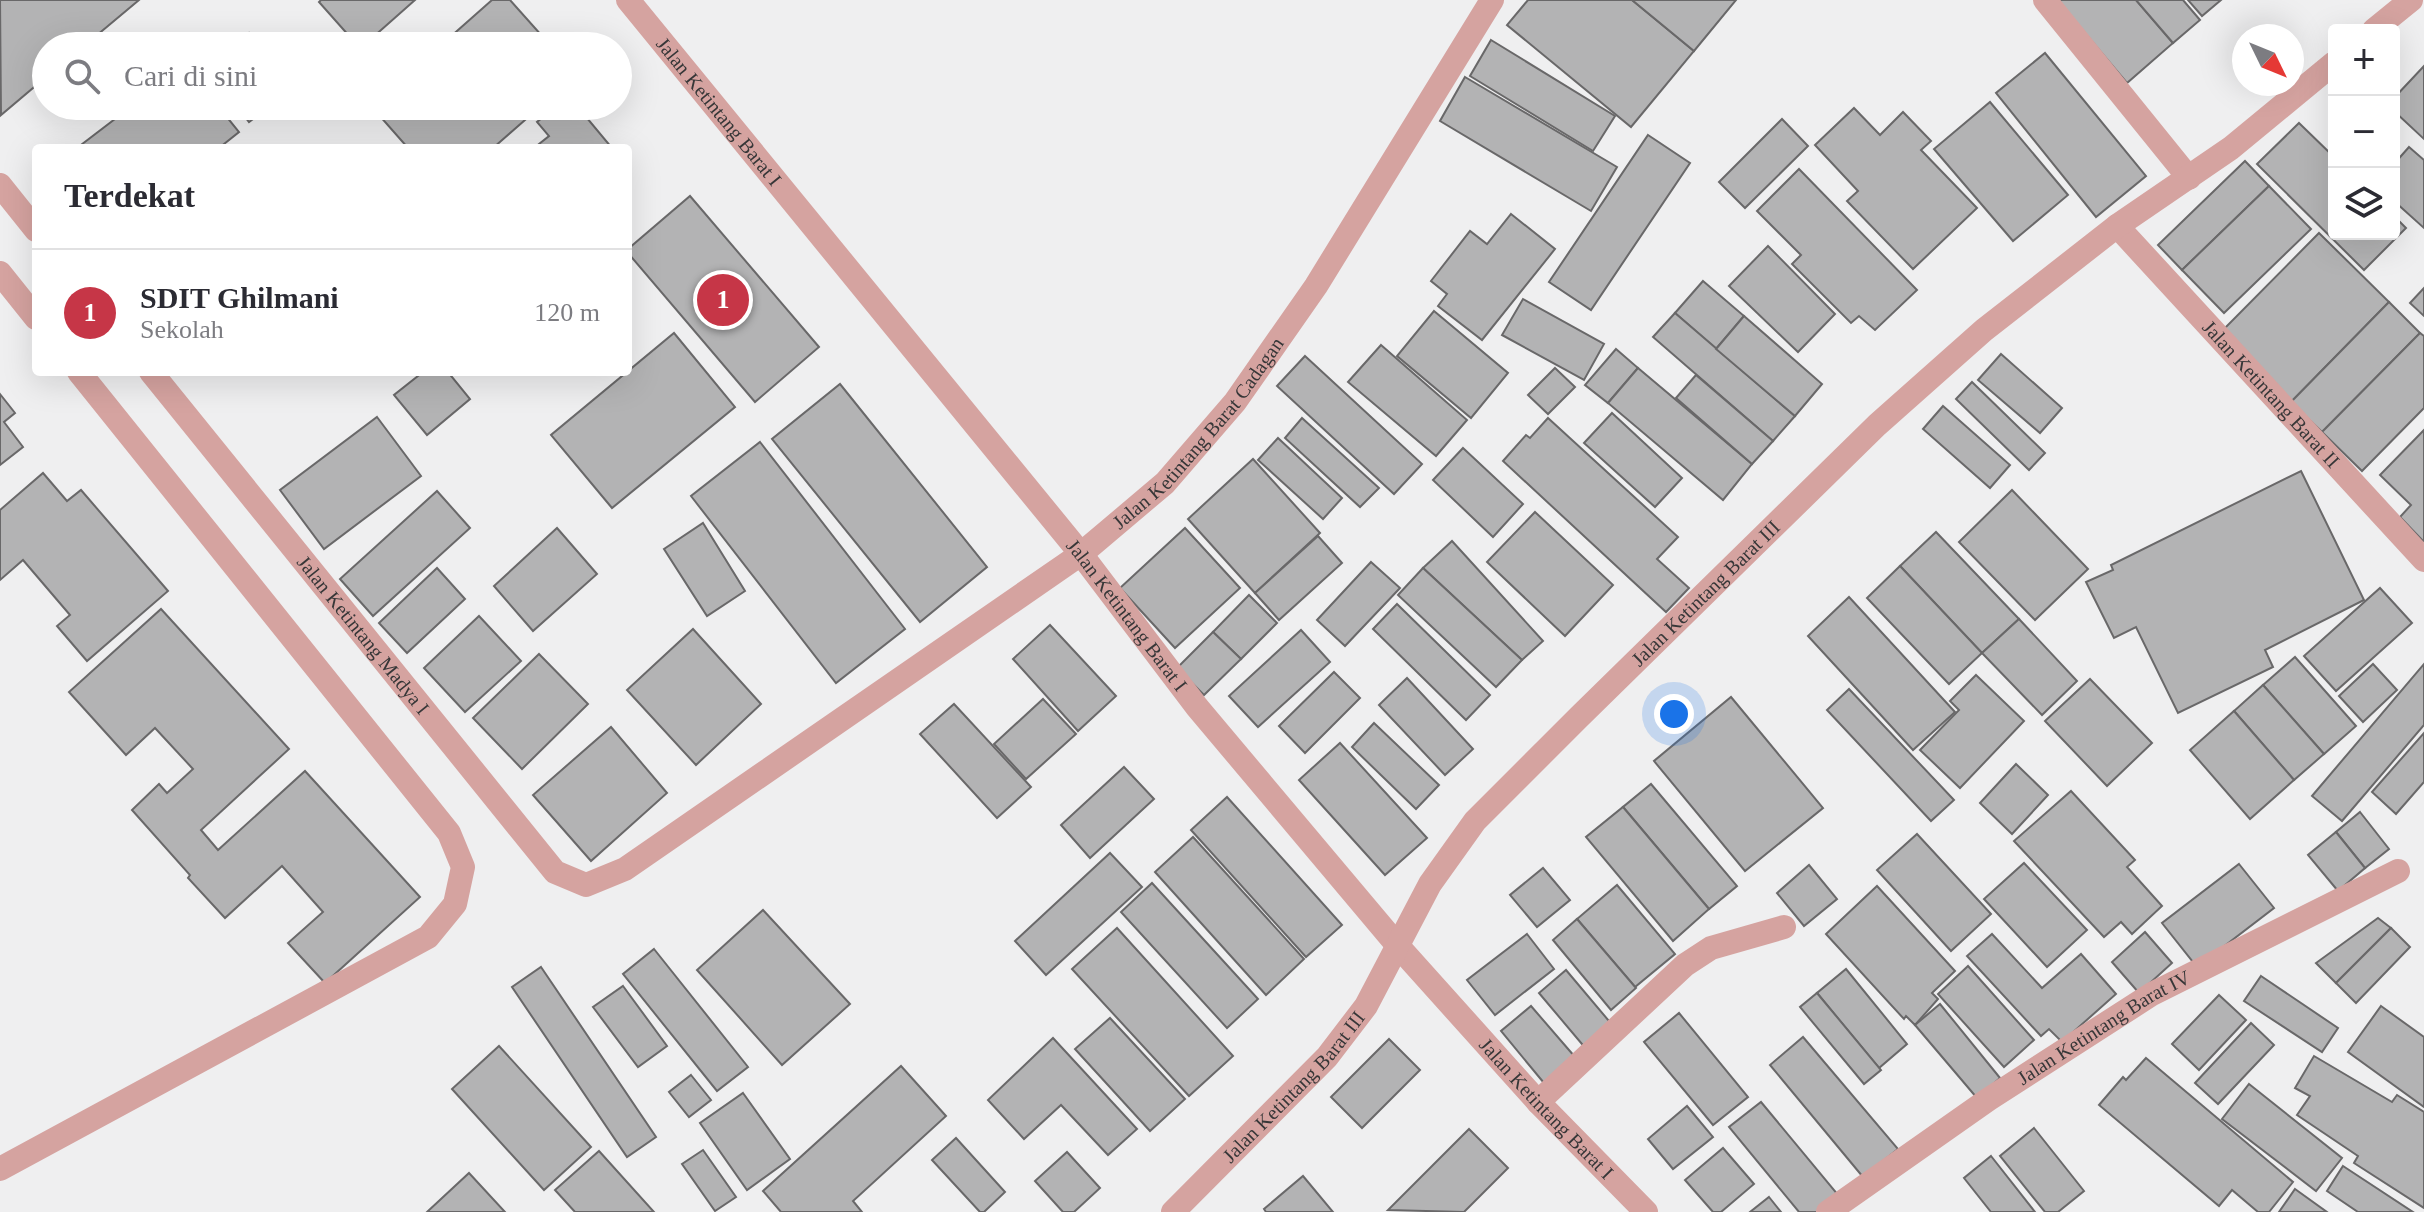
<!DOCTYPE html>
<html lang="id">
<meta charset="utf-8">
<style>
:root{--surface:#fff;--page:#f2f2f3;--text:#2b2b33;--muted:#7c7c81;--line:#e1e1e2;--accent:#c63647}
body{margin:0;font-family:"Times New Roman",serif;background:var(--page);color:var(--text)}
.controls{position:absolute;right:24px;top:24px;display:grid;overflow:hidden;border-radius:8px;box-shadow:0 8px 32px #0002}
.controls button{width:72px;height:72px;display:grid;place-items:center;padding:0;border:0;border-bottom:2px solid var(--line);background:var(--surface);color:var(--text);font:40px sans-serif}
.compass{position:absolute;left:2232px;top:24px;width:72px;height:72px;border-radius:50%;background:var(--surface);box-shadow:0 8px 32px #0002;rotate:133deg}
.you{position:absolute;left:1674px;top:714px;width:28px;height:28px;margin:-20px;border:6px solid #fff;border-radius:50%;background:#1a73e8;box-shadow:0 0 0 12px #1a73e833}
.badge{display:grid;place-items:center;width:52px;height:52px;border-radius:50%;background:var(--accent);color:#fff;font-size:26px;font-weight:700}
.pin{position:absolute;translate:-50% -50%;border:4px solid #fff;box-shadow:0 2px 8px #0006}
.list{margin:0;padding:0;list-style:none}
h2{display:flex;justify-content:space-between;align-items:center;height:104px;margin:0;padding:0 32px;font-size:34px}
h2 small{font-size:26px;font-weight:400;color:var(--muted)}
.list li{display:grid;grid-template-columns:52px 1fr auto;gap:24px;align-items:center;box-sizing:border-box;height:128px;padding:0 32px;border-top:2px solid var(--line)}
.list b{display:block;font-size:30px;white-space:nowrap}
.list p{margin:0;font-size:26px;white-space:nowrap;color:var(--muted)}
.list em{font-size:26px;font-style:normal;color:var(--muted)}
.icon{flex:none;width:44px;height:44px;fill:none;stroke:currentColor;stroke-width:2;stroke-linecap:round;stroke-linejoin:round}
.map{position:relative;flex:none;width:2424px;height:1212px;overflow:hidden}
.search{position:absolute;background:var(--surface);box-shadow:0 8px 32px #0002;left:32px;top:32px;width:600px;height:88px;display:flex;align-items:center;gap:20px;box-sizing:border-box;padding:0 28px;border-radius:44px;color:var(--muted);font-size:30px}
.panel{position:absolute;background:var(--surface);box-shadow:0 8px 32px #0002;left:32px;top:144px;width:600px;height:232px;border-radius:8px}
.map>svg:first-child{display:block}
.building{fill:#b3b3b4;stroke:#696869;stroke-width:2}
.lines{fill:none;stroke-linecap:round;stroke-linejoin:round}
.street{stroke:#d5a3a0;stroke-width:24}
.labels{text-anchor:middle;stroke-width:7;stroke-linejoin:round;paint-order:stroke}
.street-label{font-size:20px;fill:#373738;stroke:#efeff0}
</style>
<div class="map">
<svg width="2424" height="1212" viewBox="0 0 2424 1212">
<rect width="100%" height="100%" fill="#efeff0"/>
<g class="building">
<path d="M0 0H139L84 46H46V77L1 115Z"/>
<path d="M321 0H415L363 46H358L319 2Z"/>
<path d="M492 0H510L551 46H440Z"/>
<path d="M1528 0H1632L1694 51 1631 127 1507 25Z"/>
<path d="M1632 0H1736L1694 51Z"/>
<path d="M2057 0H2136L2173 43 2127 83Z"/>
<path d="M2136 0H2183L2200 20 2173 43Z"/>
<path d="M2188 0H2221L2202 16Z"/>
<path d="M249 33 259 46H233Z"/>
<path d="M1491 40 1615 116 1593 151 1470 76Z"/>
<path d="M2045 53 2146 176 2096 217 1996 93Z"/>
<path d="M2424 66V139L2394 111V98Z"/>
<path d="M1465 77 1617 167 1591 211 1440 121Z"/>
<path d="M1990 102 2068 195 2013 241 1934 149Z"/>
<path d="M132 106H218L239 132 219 148H77Z"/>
<path d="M237 106H270L249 122Z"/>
<path d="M371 106H541L493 148H408Z"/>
<path d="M557 106H577L612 148H534L549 136 537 122Z"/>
<path d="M1854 108 1880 135 1903 112 1931 141 1921 150 1977 208 1913 269 1847 201 1858 191 1815 145Z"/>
<path d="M1782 119 1808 146 1745 208 1719 182Z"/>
<path d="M2299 123 2334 157V234H2394V216L2406 228 2364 270 2257 164Z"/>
<path d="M1648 135 1690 163 1591 310 1549 282Z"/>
<path d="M2409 147 2424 160V228L2394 201V164Z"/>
<path d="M2245 161 2269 186 2182 270 2158 245Z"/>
<path d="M1799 169 1917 290 1875 330 1859 316 1851 323 1792 264 1801 255 1757 211Z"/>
<path d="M2269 186 2311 229 2224 313 2182 270Z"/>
<path d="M690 196 819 347 755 402 628 253V249Z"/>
<path d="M1511 214 1555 249 1482 340 1438 306 1447 294 1431 281 1470 231 1487 244Z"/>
<path d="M2319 233 2389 302 2291 402 2221 332Z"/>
<path d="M1768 246 1835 314 1798 352 1729 286Z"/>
<path d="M1703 281 1744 316 1716 349 1675 313Z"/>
<path d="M2424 288V316L2410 303Z"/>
<path d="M1523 299 1604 344 1584 380 1502 335Z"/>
<path d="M2389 302 2420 333 2322 432 2291 402Z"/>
<path d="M1434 311 1508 373 1471 418 1397 356Z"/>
<path d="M1675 313 1795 416 1773 441 1653 337Z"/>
<path d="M1744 316 1822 384 1795 416 1716 349Z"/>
<path d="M674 333 735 407 612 508 551 435Z"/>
<path d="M2420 333 2424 336V408L2362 471 2322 432Z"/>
<path d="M1381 345 1467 420 1436 456 1348 382Z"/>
<path d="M1616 349 1638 368 1608 403 1585 385Z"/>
<path d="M2001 354 2062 408 2040 433 1978 380Z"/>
<path d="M1305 356 1422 464 1394 494 1277 386Z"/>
<path d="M1555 368 1575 387 1548 414 1528 395Z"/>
<path d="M1638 368 1752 464 1723 500 1608 403Z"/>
<path d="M423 372H448L470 399 427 435 394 395Z"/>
<path d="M1696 375 1773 441 1752 464 1676 398Z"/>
<path d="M1972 382 2045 453 2029 470 1956 399Z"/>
<path d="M840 384 987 567 920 622 772 439Z"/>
<path d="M0 394 15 413 4 422 23 447 0 465Z"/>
<path d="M1943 406 2010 465 1990 488 1923 429Z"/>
<path d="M1612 413 1682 478 1655 507 1584 443Z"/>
<path d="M377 417 421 476 324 549 280 490Z"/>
<path d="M1302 418 1379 488 1360 507 1285 438Z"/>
<path d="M1548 418 1678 537 1657 559 1689 588 1666 612 1503 461 1526 435 1530 438Z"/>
<path d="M2424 430V542L2400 517 2411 505 2380 475Z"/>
<path d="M1278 438 1342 498 1323 519 1258 460Z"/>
<path d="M760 442 905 629 836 683 691 496Z"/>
<path d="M1463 448 1523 504 1493 537 1433 480Z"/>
<path d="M1253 459 1320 533 1255 593 1188 519Z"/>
<path d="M2301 471 2364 600 2265 650 2273 667 2178 713 2136 627 2114 638 2086 582 2113 570 2111 565Z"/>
<path d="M43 473 67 501 81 490 168 591 87 661 57 626 70 615 23 560 0 580V510Z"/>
<path d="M2012 490 2088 569 2035 620 1959 542Z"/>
<path d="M437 491 470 528 373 616 340 579Z"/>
<path d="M1535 512 1613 585 1565 636 1487 562Z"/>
<path d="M703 523 745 591 707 616 664 549Z"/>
<path d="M557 528 597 574 533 631 494 586Z"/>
<path d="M1185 528 1240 588 1175 648 1120 588Z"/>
<path d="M1936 532 2019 619 1982 653 1900 566Z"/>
<path d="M1318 536 1342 563 1279 620 1255 593Z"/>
<path d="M1452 541 1543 641 1522 660 1423 568Z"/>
<path d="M1371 562 1400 588 1345 646 1317 620Z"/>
<path d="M1900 566 1982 653 1949 684 1867 598Z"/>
<path d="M437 568 465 599 407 653 379 623Z"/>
<path d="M1423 568 1522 660 1496 687 1398 595Z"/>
<path d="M2380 588 2412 623 2336 691 2304 656Z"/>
<path d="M1249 595 1277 623 1241 659 1213 632Z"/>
<path d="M1849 597 1955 712 1913 750 1808 636Z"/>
<path d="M1397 604 1490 695 1466 720 1373 629Z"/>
<path d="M161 609 289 749 201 830 218 850 305 771 420 897 325 983 288 943 323 912 282 866 225 918 188 878 190 875 132 810 159 784 167 793 193 769 155 728 126 755 69 692Z"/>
<path d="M479 616 521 661 465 712 424 668Z"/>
<path d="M2019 619 2077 681 2042 715 1982 653Z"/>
<path d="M1050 625 1116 696 1078 731 1013 659Z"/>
<path d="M693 629 761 704 696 765 627 690Z"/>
<path d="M1301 630 1330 662 1258 727 1229 696Z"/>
<path d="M1213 632 1241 659 1204 695 1177 668Z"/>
<path d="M539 654 588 704 522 769 473 718Z"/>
<path d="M2295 657 2356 726 2324 754 2263 685Z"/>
<path d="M2373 664 2397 690 2363 722 2339 696Z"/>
<path d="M2424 664V725L2342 821 2312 796Z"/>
<path d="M1334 672 1360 698 1305 753 1279 726Z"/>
<path d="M1976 675 2024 721 1960 788 1920 750 1959 710 1950 701Z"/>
<path d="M1407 678 1473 749 1445 775 1379 705Z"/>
<path d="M2090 679 2152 743 2107 786 2045 721Z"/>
<path d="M2263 685 2324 754 2294 780 2234 711Z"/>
<path d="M1849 689 1954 800 1931 821 1827 710Z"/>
<path d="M1731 697 1823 808 1745 871 1654 761Z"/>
<path d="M1043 699 1076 734 1026 779 994 744Z"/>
<path d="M954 704 1031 787 997 818 920 734Z"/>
<path d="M2234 711 2294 780 2250 819 2190 750Z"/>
<path d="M1374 723 1439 785 1416 809 1352 747Z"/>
<path d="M611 727 667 793 591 861 533 795Z"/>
<path d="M2424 733V782L2396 814 2372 792Z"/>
<path d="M1340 743 1427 838 1385 875 1299 780Z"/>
<path d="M2016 764 2048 795 2012 834 1980 803Z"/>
<path d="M1124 767 1154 799 1090 858 1061 825Z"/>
<path d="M1651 784 1737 886 1709 909 1623 807Z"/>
<path d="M2071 791 2135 860 2127 867 2162 906 2132 934 2121 922 2104 937 2014 841Z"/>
<path d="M1227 797 1342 925 1306 957 1191 830Z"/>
<path d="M1623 807 1709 909 1673 941 1586 837Z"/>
<path d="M2360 812 2389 849 2365 868 2336 832Z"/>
<path d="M2336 832 2365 868 2338 891 2308 855Z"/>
<path d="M1917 834 1991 914 1951 951 1877 870Z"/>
<path d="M1193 837 1304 959 1266 995 1155 872Z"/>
<path d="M1110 853 1142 887 1046 975 1015 941Z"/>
<path d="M2024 863 2087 930 2047 967 1984 899Z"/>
<path d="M2239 864 2274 908 2197 967 2162 923Z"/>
<path d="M1809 865 1837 899 1804 926 1777 893Z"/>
<path d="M1543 868 1570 900 1537 927 1510 895Z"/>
<path d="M1152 883 1258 999 1227 1028 1121 912Z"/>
<path d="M1617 885 1675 954 1635 987 1577 919Z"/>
<path d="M1877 886 1955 971 1932 993 1938 999 1915 1025 1906 1016 1904 1019 1826 934Z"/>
<path d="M763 910 850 1004 782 1065 697 970Z"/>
<path d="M2378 918 2391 928 2336 983 2316 963Z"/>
<path d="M1577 919 1636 988 1611 1010 1553 940Z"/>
<path d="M1117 928 1233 1056 1189 1096 1072 969Z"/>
<path d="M2391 928 2410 947 2356 1003 2336 983Z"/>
<path d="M2145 932 2172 963 2139 993 2112 962Z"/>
<path d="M1527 934 1554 969 1495 1015 1467 980Z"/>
<path d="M1992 934 2042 988 2081 954 2116 994 2062 1042 2049 1029 2041 1036 1967 956Z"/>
<path d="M654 949 748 1067 717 1091 623 974Z"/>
<path d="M1968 966 2034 1040 2004 1067 1938 994Z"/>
<path d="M541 967 656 1137 627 1157 512 987Z"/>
<path d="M1846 969 1907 1044 1879 1068 1817 993Z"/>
<path d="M1566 970 1614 1027 1587 1050 1539 993Z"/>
<path d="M2261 976 2338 1028 2322 1052 2244 1001Z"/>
<path d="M623 986 667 1046 638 1067 593 1007Z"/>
<path d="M1817 993 1881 1070 1864 1084 1800 1007Z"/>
<path d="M2219 995 2246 1020 2199 1070 2172 1044Z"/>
<path d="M1940 1004 2000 1078 1977 1098 1915 1025Z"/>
<path d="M1531 1006 1575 1057 1544 1083 1501 1031Z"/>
<path d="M2381 1006 2424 1037V1107L2348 1052Z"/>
<path d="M1679 1013 1748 1097 1713 1125 1644 1042Z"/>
<path d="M1110 1018 1185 1099 1150 1131 1075 1049Z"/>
<path d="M2251 1023 2274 1045 2218 1104 2195 1083Z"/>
<path d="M1803 1037 1898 1149 1863 1177 1770 1065Z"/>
<path d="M1053 1038 1137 1129 1108 1155 1061 1105 1024 1139 988 1100Z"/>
<path d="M1389 1039 1420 1070 1362 1128 1331 1097Z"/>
<path d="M499 1046 591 1147 544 1190 452 1089Z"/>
<path d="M2314 1056 2392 1102 2397 1095 2424 1112V1208L2354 1163 2358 1156 2297 1115 2310 1096 2295 1088Z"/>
<path d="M2146 1058 2293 1182 2269 1212H2258L2232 1190 2219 1206 2099 1105 2123 1077 2126 1080Z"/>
<path d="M901 1066 946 1116 853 1201 862 1212H781L763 1191Z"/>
<path d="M691 1075 711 1100 689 1117 669 1092Z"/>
<path d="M2249 1084 2342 1158 2316 1191 2222 1119Z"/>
<path d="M743 1093 790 1159 747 1190 700 1123Z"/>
<path d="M1761 1102 1839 1196 1819 1212H1799L1729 1127Z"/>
<path d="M1687 1106 1713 1137 1673 1169 1648 1139Z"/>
<path d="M2034 1128 2084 1191 2058 1212H2045L2000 1156Z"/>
<path d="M1469 1129 1508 1168 1464 1212 1388 1210Z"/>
<path d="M956 1138 1005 1192 984 1212H980L932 1160Z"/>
<path d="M1723 1148 1754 1184 1721 1212H1713L1685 1180Z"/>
<path d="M703 1150 736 1197 715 1211 682 1164Z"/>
<path d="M599 1151 654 1212H575L555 1190Z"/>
<path d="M1067 1152 1100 1188 1074 1212H1063L1035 1181Z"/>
<path d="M1991 1156 2035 1212H1991L1964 1178Z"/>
<path d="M2343 1166 2413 1212H2358L2327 1191Z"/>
<path d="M469 1173 505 1212H427Z"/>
<path d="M1303 1176 1333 1212H1266L1264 1209Z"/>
<path d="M2295 1189 2327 1212H2279Z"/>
<path d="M1769 1197 1781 1212H1750Z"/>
</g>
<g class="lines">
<g class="street">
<path id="s1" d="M628 0 1081 554 1197 707 1398 946 1538 1102 1646 1212"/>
<path d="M2045 0 2189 178"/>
<path d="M2374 30 2411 0"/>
<path d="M0 185 36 230"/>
<path id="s2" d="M2117 226 2424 560"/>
<path d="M0 273 36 318"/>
<path id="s3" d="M151 372 555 872 586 885 625 869 1081 554 1165 483 1235 402 1316 286 1492 0"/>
<path d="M1538 1102 1685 965 1711 948 1784 927"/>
<path d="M0 1169 428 937 455 904 463 867 449 833 79 372"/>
<path id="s4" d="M1173 1212 1327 1057 1366 1006 1430 884 1475 821 1579 717 1877 425 1984 330 2117 226 2231 148 2334 63"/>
<path id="s5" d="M1828 1212 1989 1099 2152 994 2398 871"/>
</g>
</g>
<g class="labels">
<g class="street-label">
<text dy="7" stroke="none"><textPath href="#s1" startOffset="144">Jalan Ketintang Barat I</textPath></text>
<text dy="7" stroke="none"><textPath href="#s2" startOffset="228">Jalan Ketintang Barat II</textPath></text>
<text dy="7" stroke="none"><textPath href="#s3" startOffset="1442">Jalan Ketintang Barat Cadagan</textPath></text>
<text dy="7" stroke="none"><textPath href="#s4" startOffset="822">Jalan Ketintang Barat III</textPath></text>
<text dy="7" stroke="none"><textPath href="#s1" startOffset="792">Jalan Ketintang Barat I</textPath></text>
<text dy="7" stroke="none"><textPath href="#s3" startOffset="338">Jalan Ketintang Madya I</textPath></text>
<text dy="7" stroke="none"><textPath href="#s5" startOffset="332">Jalan Ketintang Barat IV</textPath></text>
<text dy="7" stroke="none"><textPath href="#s4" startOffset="174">Jalan Ketintang Barat III</textPath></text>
<text dy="7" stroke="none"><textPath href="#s1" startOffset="1440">Jalan Ketintang Barat I</textPath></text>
</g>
</g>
</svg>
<div class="controls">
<button>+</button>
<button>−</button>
<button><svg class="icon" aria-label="layers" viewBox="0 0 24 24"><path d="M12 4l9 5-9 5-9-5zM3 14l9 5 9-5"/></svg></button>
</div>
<svg class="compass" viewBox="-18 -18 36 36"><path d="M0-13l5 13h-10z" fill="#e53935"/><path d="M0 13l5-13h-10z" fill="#7c7c81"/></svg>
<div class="you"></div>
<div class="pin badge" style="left:723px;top:300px">1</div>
<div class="search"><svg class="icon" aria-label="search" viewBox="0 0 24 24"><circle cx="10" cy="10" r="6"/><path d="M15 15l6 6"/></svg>Cari di sini</div>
<section class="panel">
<h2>Terdekat<small></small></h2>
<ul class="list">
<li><span class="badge">1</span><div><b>SDIT Ghilmani</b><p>Sekolah</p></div><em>120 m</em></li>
</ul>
</section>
</div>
